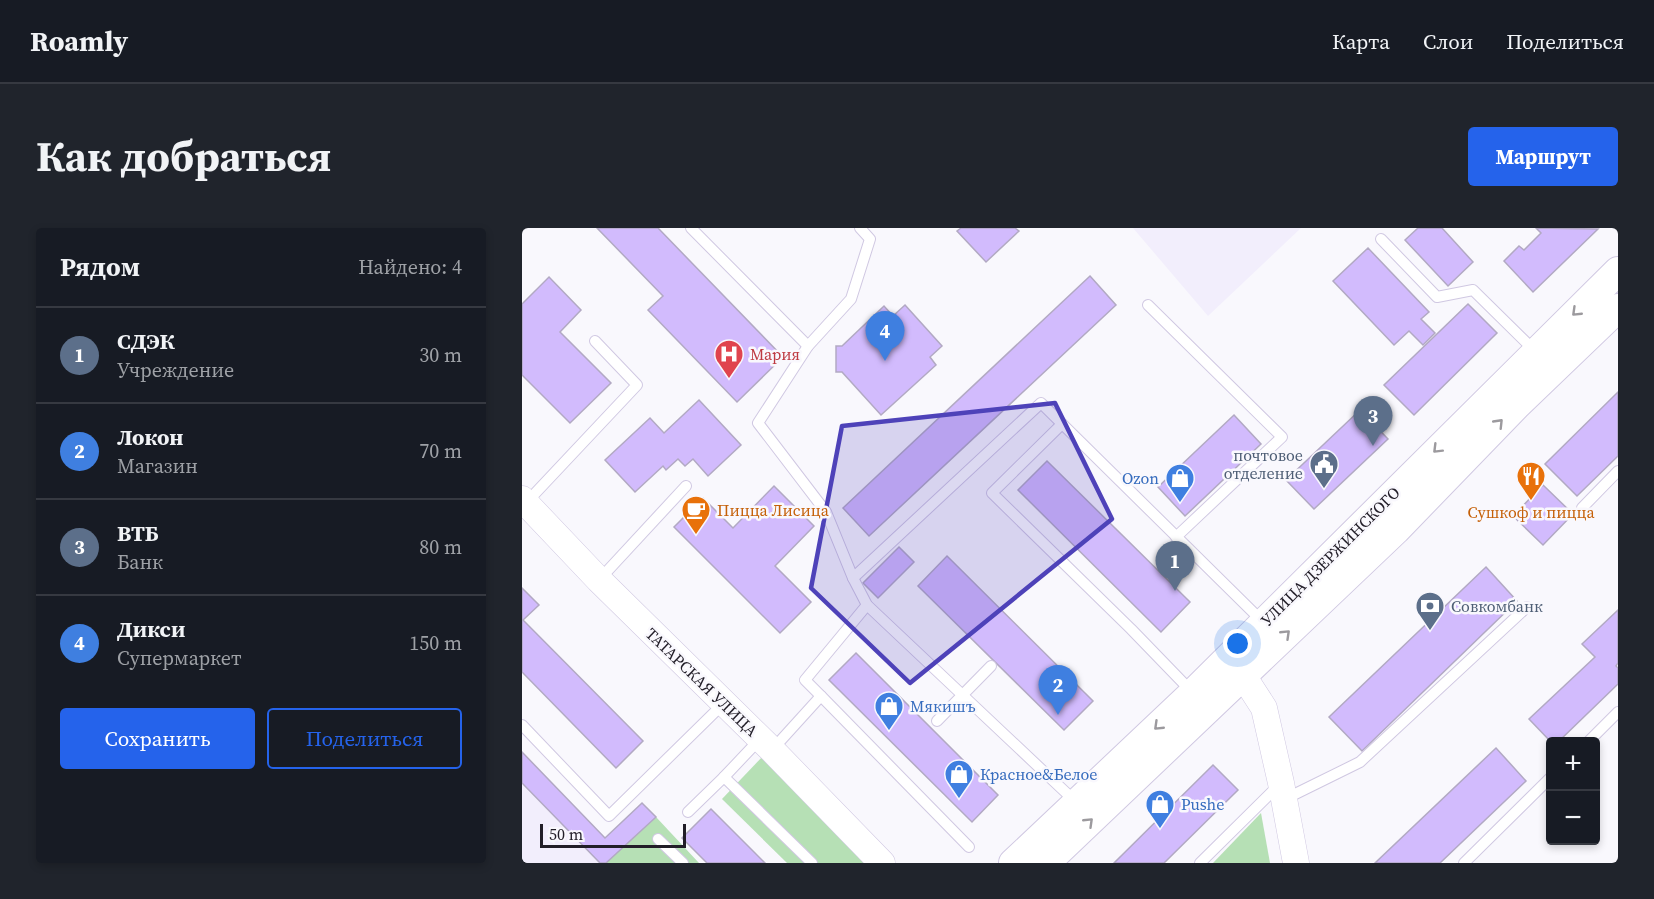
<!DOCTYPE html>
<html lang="ru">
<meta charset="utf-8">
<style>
:root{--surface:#171b24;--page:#20242c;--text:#f1f3f6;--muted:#9ea1a6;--line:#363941;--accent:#2563eb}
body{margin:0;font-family:"Source Serif 4",serif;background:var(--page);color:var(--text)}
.controls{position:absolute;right:18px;bottom:18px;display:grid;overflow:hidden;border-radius:6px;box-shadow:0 3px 9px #0003}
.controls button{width:54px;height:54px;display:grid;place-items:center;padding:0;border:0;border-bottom:2px solid var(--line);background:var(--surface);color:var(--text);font:30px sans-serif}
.scale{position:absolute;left:18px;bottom:15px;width:146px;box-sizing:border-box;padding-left:6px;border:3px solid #221e28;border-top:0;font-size:16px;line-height:21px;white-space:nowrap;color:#221e28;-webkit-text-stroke:4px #f9f8fd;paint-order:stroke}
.you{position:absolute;left:716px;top:416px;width:21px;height:21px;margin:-15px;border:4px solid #fff;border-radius:50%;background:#1a73e8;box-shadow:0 0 0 9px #1a73e833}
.badge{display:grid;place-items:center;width:39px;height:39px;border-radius:50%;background:var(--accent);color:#fff;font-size:20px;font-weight:700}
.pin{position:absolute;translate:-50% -50px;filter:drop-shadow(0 2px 3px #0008)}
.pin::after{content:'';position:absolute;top:32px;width:21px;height:18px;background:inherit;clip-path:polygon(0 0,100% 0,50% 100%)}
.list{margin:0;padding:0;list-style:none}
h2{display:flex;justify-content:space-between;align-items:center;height:78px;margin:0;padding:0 24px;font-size:26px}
h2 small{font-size:20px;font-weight:400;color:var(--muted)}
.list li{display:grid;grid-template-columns:39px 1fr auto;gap:18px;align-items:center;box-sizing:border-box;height:96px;padding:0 24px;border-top:2px solid var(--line)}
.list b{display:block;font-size:22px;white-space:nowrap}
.list p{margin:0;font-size:20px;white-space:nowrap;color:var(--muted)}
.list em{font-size:20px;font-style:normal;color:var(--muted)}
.actions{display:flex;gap:12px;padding:18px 24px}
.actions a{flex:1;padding:14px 0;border:2px solid var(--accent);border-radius:6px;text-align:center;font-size:21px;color:var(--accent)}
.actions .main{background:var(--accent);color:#fff}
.map{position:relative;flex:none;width:1096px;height:635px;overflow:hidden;border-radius:6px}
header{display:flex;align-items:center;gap:36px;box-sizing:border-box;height:84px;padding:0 30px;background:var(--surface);border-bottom:2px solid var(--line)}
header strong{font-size:28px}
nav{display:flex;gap:33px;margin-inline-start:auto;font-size:21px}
.intro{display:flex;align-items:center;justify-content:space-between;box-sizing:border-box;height:144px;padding:0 36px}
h1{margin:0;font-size:42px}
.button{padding:15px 27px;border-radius:6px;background:var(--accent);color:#fff;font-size:21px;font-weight:700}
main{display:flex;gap:36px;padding:0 36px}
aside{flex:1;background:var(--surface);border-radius:6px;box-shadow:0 3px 9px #0003}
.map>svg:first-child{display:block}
.built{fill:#f2eefc}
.green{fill:#b6e0b5}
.building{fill:#d2bbfd;stroke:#b2a9c3;stroke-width:1.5}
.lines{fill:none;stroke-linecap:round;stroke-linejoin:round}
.service-casing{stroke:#d0c8e2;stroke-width:12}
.tertiary-casing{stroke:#d0c8e2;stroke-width:27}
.secondary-casing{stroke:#d0c8e2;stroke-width:30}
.service{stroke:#fff;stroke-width:10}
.tertiary{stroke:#fff;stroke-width:26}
.secondary{stroke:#fff;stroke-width:28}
.oneway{stroke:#9c9a9e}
.marked{fill:#4e42b9;fill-opacity:0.2;stroke:#4e42b9;stroke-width:4.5;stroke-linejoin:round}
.labels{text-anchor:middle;stroke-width:5;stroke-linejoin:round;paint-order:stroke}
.health-label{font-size:16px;fill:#be3a42;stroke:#f9f8fd;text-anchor:start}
.service-label{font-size:16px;fill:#4e5e75;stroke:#f9f8fd;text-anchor:end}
.shop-label{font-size:16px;fill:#366cbe;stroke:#f9f8fd;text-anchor:start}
.food-label{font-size:16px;fill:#c56008;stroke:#f9f8fd;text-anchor:start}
.street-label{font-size:16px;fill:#221e28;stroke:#f9f8fd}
</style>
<header>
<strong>Roamly</strong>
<nav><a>Карта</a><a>Слои</a><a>Поделиться</a></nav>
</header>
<div class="intro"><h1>Как добраться</h1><a class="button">Маршрут</a></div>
<main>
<aside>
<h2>Рядом<small>Найдено: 4</small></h2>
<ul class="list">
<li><span class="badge" style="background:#5c6f8a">1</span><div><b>СДЭК</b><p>Учреждение</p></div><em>30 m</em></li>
<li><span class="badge" style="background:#3f7fe0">2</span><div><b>Локон</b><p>Магазин</p></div><em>70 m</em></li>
<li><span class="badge" style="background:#5c6f8a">3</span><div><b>ВТБ</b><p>Банк</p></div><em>80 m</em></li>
<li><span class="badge" style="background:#3f7fe0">4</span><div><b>Дикси</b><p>Супермаркет</p></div><em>150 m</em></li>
</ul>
<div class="actions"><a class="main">Сохранить</a><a>Поделиться</a></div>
</aside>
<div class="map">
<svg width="1096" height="635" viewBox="0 0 1096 635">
<rect width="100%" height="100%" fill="#f9f8fd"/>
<g class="built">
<path d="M611 0H779L686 88Z"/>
<path d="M0 555 78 635H0Z"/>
</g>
<g class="green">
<path d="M241 528 347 635H265L200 571Z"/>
<path d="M739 585 748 635H691Z"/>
<path d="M134 589 177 635H84Z"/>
</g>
<g class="building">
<path d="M75 0H136L261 129 215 174 126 82 141 68Z"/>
<path d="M439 0H493L497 3 464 34 435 3Z"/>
<path d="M896 0H920L951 34 926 58 883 12Z"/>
<path d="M1014 0 1076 1 1011 64 982 33 997 18 1002 22 1019 5Z"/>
<path d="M846 20 907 84 899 91 913 105 901 117 887 103 872 117 811 53Z"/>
<path d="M568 48 594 77 347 308 321 280Z"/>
<path d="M27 49 59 82 38 104 89 155 48 195 0 147V76Z"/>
<path d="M946 76 975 105 892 187 862 157Z"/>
<path d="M383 77 420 118 408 129 414 137 359 187 320 144H314V118H320L362 78 371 88Z"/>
<path d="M1096 164V228L1055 268 1023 236Z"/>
<path d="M177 172 219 217 186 248 171 231 163 238 156 231 144 242 141 238 113 264 83 232 128 190 142 205Z"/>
<path d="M838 182 866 211 792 281 764 252Z"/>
<path d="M712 187 739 216 663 288 636 259Z"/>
<path d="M525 233 668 374 639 404 496 262Z"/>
<path d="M1021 257 1051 286 1021 317 991 288Z"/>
<path d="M252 258 292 298 253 338 289 374 258 405 152 299 181 270 211 300Z"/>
<path d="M377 319 392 334 356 370 341 355Z"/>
<path d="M425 328 571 473 542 502 396 358Z"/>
<path d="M964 339 995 373 840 523 807 489Z"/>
<path d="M0 360 17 377 1 392 121 513 94 540 0 444Z"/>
<path d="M1096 382V435L1094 438 1096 440V456L1036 514H1029L1007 491 1073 429 1060 416Z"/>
<path d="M334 425 476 567 450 594 307 452Z"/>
<path d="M974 520 1004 553 918 635H853Z"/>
<path d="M0 524 83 610 120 575 134 589 84 635H78L0 555Z"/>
<path d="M691 537 716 562 642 635H592Z"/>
<path d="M189 581 243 635H185L160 610Z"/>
</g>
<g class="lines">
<g class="service-casing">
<g id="service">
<path d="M169 0 286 118"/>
<path d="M338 0 348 11 329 71 286 118 236 195 304 284 331 350 345 377 555 575"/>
<path d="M859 11 915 69 951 62 1013 123"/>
<path d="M626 77 760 209 654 309"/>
<path d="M540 196 470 265 609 401 670 464"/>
<path d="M4 275 115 157 73 113"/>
<path d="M1060 280 1096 243"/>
<path d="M331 350 519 175 741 394"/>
<path d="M77 352 164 258"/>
<path d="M299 468 447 619"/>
<path d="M415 493 469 438"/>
<path d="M0 497 87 588 201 476"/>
<path d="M238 511 202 549 290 635"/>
<path d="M1066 514 1096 484"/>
<path d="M250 522 299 468 283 452 345 377"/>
<path d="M763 571 838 534 1005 379"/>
<path d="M166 584 202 549"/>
<path d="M136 611 161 635"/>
<path d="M678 635 759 555"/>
<path d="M942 635 1028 550"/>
</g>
</g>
<g class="tertiary-casing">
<g id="tertiary">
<path d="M0 271 77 352 250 522 360 635"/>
<path d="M711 432 742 480 759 555 774 635"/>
</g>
</g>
<g class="secondary-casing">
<g id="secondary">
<path d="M491 635 671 465 1096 43"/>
<path d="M524 635 874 302 994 178 1096 80"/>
</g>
</g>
<use href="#service" class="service"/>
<use href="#tertiary" class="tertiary"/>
<use href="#secondary" class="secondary"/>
</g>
<defs><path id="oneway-chevron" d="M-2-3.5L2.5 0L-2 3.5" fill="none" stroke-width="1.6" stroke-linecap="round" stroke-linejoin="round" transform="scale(1.5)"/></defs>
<g class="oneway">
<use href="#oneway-chevron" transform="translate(1054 84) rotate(136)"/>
<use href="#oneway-chevron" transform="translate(977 195) rotate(-46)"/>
<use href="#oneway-chevron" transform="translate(915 221) rotate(135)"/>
<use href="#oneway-chevron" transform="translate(764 406) rotate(-44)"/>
<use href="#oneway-chevron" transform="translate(636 498) rotate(136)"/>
<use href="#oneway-chevron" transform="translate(567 594) rotate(-44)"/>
</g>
<path class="marked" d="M533 175 590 291 388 455 289 360 320 198Z"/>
<defs>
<g id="hospital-pin" transform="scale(1.5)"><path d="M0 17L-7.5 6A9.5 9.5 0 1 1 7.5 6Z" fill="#e0444e" stroke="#f9f8fd"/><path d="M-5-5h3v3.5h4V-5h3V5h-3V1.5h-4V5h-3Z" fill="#fff"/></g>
<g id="civic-pin" transform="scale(1.5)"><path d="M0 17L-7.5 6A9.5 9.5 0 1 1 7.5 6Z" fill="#5c6f8a" stroke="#f9f8fd"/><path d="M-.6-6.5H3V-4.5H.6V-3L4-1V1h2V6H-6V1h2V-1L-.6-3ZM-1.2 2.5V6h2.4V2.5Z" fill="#fff"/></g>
<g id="restaurant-pin" transform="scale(1.5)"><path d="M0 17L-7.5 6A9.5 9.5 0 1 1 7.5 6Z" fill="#e8710a" stroke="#f9f8fd"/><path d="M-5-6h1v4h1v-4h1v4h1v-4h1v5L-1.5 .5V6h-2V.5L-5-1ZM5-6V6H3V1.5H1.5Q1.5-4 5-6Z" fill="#fff"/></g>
<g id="shop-pin" transform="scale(1.5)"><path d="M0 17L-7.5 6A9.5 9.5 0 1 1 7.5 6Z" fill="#3f7fe0" stroke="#f9f8fd"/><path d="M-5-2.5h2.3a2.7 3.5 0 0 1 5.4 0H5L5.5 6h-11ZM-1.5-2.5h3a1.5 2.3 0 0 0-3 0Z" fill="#fff"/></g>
<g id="cafe-pin" transform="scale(1.5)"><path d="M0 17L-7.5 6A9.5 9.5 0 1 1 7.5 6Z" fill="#e8710a" stroke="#f9f8fd"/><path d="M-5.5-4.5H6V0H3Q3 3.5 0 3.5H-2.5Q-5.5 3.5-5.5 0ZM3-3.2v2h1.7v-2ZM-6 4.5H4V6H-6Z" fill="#fff"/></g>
<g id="bank-pin" transform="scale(1.5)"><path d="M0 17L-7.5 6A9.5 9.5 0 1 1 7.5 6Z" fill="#5c6f8a" stroke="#f9f8fd"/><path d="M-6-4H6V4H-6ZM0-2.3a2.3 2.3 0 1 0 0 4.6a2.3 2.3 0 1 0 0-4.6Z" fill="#fff"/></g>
</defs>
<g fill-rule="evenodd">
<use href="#hospital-pin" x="207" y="126"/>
<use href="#civic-pin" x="802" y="236"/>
<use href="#restaurant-pin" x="1009" y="248"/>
<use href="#shop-pin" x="658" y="250"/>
<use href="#cafe-pin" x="174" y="282"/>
<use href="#bank-pin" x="908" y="378"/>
<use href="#shop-pin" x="367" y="478"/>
<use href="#shop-pin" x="437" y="546"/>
<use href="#shop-pin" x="638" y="576"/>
</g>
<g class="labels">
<g class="health-label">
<text x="228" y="132">Мария</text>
</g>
<g class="service-label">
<text x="781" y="233">почтовое<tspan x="781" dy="18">отделение</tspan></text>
<text x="929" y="384" text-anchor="start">Совкомбанк</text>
</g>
<g class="shop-label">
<text x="637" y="256" text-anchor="end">Ozon</text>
<text x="388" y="484">Мякишъ</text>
<text x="458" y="552">Красное&amp;Белое</text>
<text x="659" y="582">Pushe</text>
</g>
<g class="food-label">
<text x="195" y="288">Пицца Лисица</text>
<text x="1009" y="290" text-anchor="middle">Сушкоф и пицца</text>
</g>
<g class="street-label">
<text transform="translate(808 328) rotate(-45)" y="6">УЛИЦА ДЗЕРЖИНСКОГО</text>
<text transform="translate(180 454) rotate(44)" y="6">ТАТАРСКАЯ УЛИЦА</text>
</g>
</g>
</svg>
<div class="controls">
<button>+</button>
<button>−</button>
</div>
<div class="scale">50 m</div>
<div class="you"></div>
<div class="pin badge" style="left:653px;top:363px;background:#5c6f8a">1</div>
<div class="pin badge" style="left:536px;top:487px;background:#3f7fe0">2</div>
<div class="pin badge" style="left:851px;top:218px;background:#5c6f8a">3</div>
<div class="pin badge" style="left:363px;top:133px;background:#3f7fe0">4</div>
</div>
</main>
